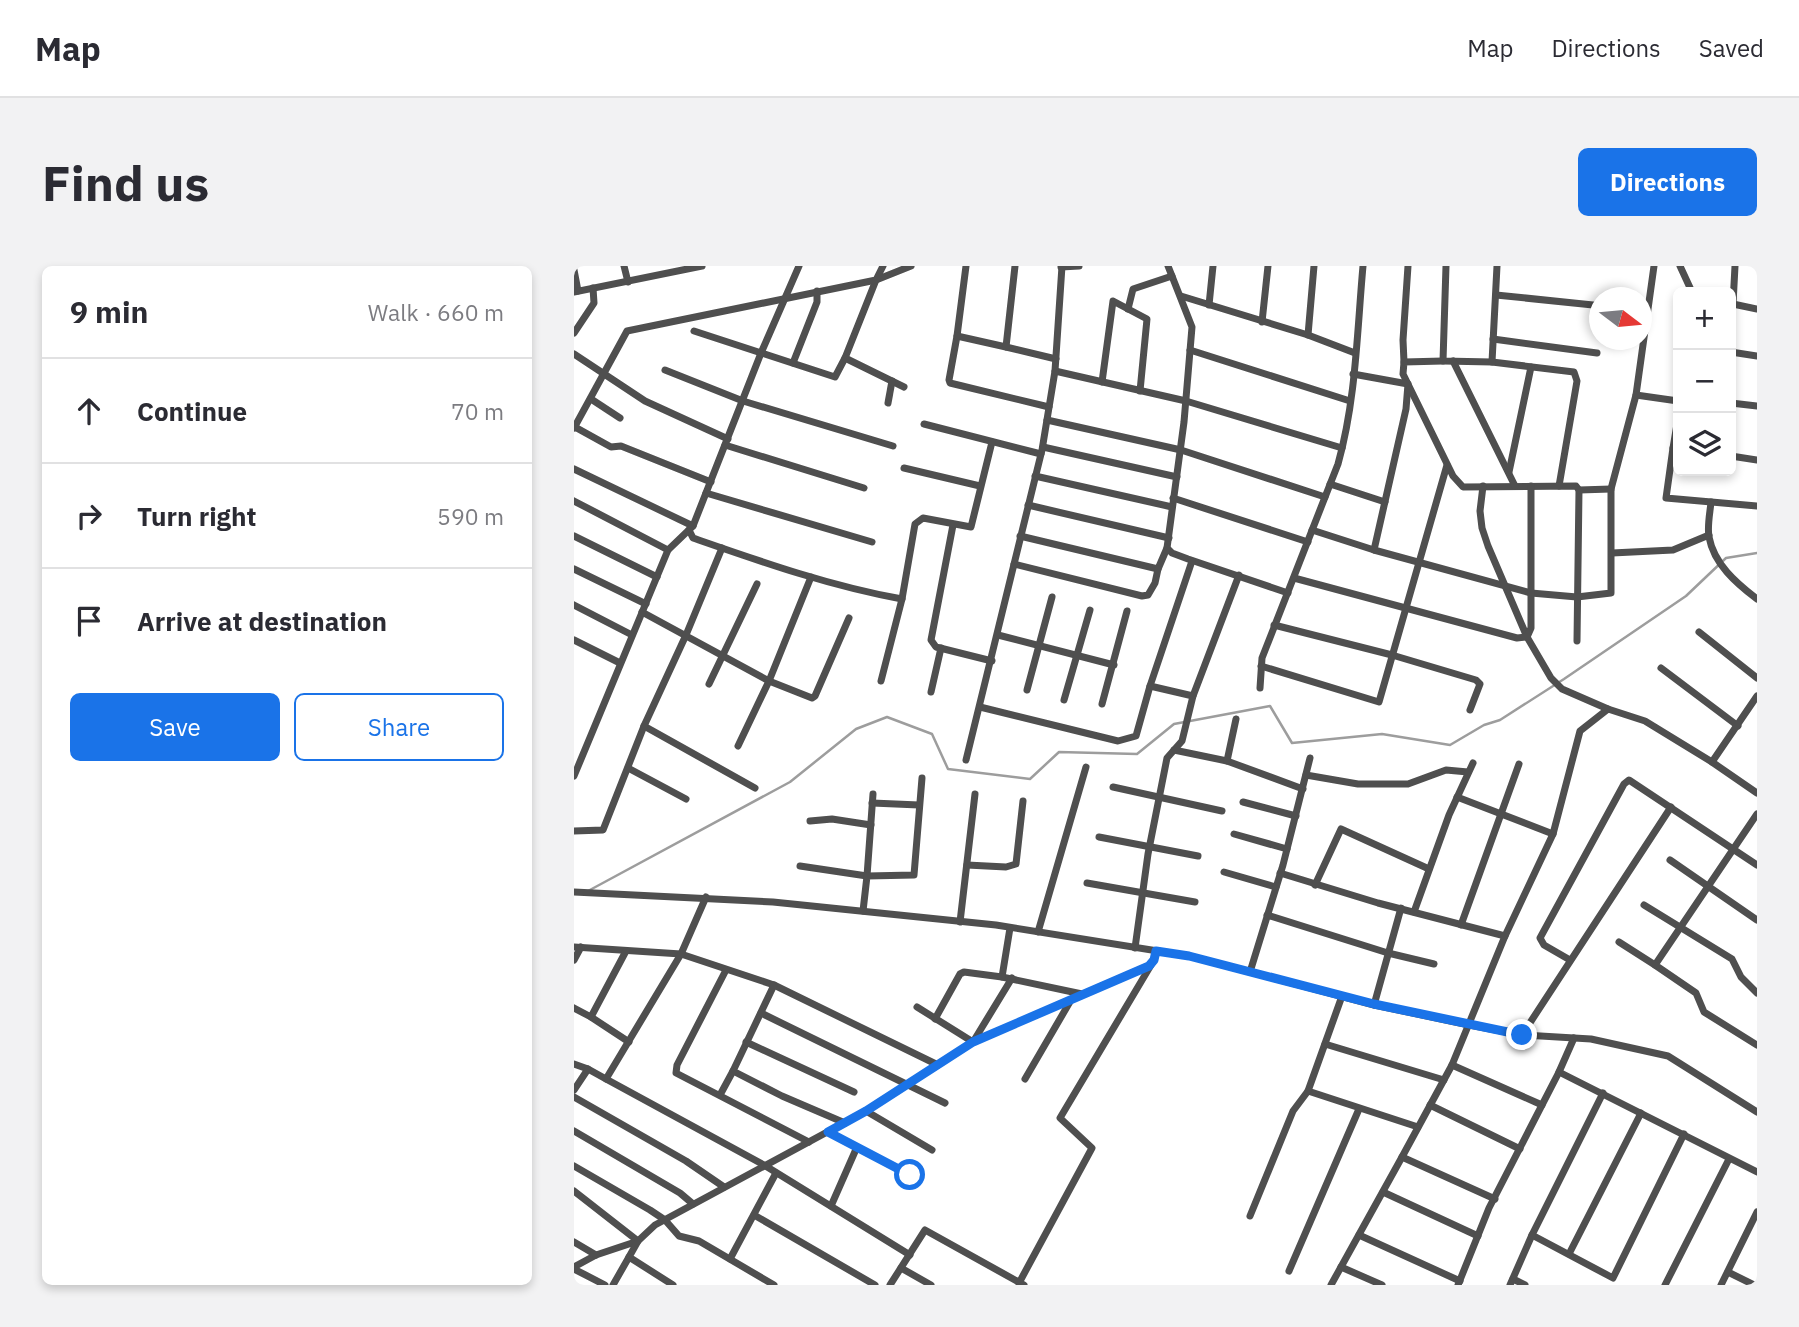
<!DOCTYPE html>
<meta charset="utf-8">
<style>
:root{--surface:#fff;--page:#f2f2f3;--text:#2b2b33;--muted:#7c7c81;--line:#e1e1e2;--accent:#1a73e8}
body{margin:0;font-family:"IBM Plex Sans",sans-serif;background:var(--page);color:var(--text)}
.controls{position:absolute;right:21px;top:21px;display:grid;overflow:hidden;border-radius:10px;box-shadow:0 4px 10px #0003}
.controls button{width:63px;height:63px;display:grid;place-items:center;padding:0;border:0;border-bottom:2px solid var(--line);background:var(--surface);color:var(--text);font:35px sans-serif}
.compass{position:absolute;left:1015px;top:21px;width:63px;height:63px;border-radius:50%;background:var(--surface);box-shadow:0 4px 10px #0003;rotate:106deg}
.stop{position:absolute;width:21px;height:21px;margin:-16px;border:5px solid #1a73e8;border-radius:50%;background:#fff}
.stop.end{background:#1a73e8;border-color:#fff;box-shadow:0 2px 7px #0008}
.list{margin:0;padding:0;list-style:none}
h2{display:flex;justify-content:space-between;align-items:center;height:91px;margin:0;padding:0 28px;font-size:30px}
h2 small{font-size:23px;font-weight:400;color:var(--muted)}
.list li{display:grid;grid-template-columns:46px 1fr auto;gap:21px;align-items:center;box-sizing:border-box;height:105px;padding:0 28px;border-top:2px solid var(--line)}
.list b{display:block;font-size:26px;white-space:nowrap}
.list em{font-size:23px;font-style:normal;color:var(--muted)}
.actions{display:flex;gap:14px;padding:21px 28px}
.actions a{flex:1;padding:16px 0;border:2px solid var(--accent);border-radius:10px;text-align:center;font-size:24px;color:var(--accent)}
.actions .main{background:var(--accent);color:#fff}
.icon{flex:none;width:38px;height:38px;fill:none;stroke:currentColor;stroke-width:2;stroke-linecap:round;stroke-linejoin:round}
.map{position:relative;flex:none;width:1183px;height:1019px;overflow:hidden;border-radius:10px}
header{display:flex;align-items:center;gap:42px;box-sizing:border-box;height:98px;padding:0 35px;background:var(--surface);border-bottom:2px solid var(--line)}
header strong{font-size:33px}
nav{display:flex;gap:38px;margin-inline-start:auto;font-size:24px}
.intro{display:flex;align-items:center;justify-content:space-between;box-sizing:border-box;height:168px;padding:0 42px}
h1{margin:0;font-size:49px}
.button{padding:18px 32px;border-radius:10px;background:var(--accent);color:#fff;font-size:24px;font-weight:700}
main{display:flex;gap:42px;padding:0 42px}
aside{flex:1;background:var(--surface);border-radius:10px;box-shadow:0 4px 10px #0003}
.map>svg:first-child{display:block}
.lines{fill:none;stroke-linecap:round;stroke-linejoin:round}
.stream{stroke:#9d9d9d;stroke-width:2.5}
.street{stroke:#4f4f4f;stroke-width:7}
.route{stroke:#1a73e8;stroke-width:9}
</style>
<header>
<strong>Map</strong>
<nav><a>Map</a><a>Directions</a><a>Saved</a></nav>
</header>
<div class="intro"><h1>Find us</h1><a class="button">Directions</a></div>
<main>
<aside>
<h2>9 min<small>Walk · 660 m</small></h2>
<ul class="list">
<li><svg class="icon" aria-label="ahead" viewBox="0 0 24 24"><path d="M12 20V5M6 11l6-6 6 6"/></svg><div><b>Continue</b></div><em>70 m</em></li>
<li><svg class="icon" aria-label="right" viewBox="0 0 24 24"><path d="M7 20v-9h11M14 6l5 5-5 5"/></svg><div><b>Turn right</b></div><em>590 m</em></li>
<li><svg class="icon" aria-label="arrive" viewBox="0 0 24 24"><path d="M6 21V4h12l-3 4 3 4H6"/></svg><div><b>Arrive at destination</b></div></li>
</ul>
<div class="actions"><a class="main">Save</a><a>Share</a></div>
</aside>
<div class="map">
<svg width="1183" height="1019" viewBox="0 0 1183 1019">
<rect width="100%" height="100%" fill="#fff"/>
<g class="lines">
<path class="stream" d="M14 625 216 516 282 463 313 451 358 468 374 503 456 513 485 486 563 488 600 458 696 440 718 477 808 468 876 479 910 459 926 454 990 413 1112 330 1152 292 1183 287"/>
<g class="street">
<path d="M50 0 54 16"/>
<path d="M392 0 383 70 432 81"/>
<path d="M441 0 432 81 482 93"/>
<path d="M594 0 618 61 610 156 593 282 598 287 614 293 714 327"/>
<path d="M872 0 869 95 918 96 1000 106 1003 115 985 220"/>
<path d="M1080 0 1062 129 1104 135"/>
<path d="M1106 0 1118 26"/>
<path d="M1161 0 1159 38 1183 43"/>
<path d="M487 1 505 0"/>
<path d="M0 4 4 25"/>
<path d="M0 26 128 0"/>
<path d="M922 29 1019 39"/>
<path d="M607 30 734 69 781 87"/>
<path d="M635 39 639 0"/>
<path d="M554 43 559 23 598 10"/>
<path d="M688 56 694 0"/>
<path d="M120 65 261 111 271 92 302 14 337 0"/>
<path d="M0 67 20 37 19 22"/>
<path d="M734 69 740 0"/>
<path d="M383 70 375 114 376 117 475 141"/>
<path d="M919 73 1023 87"/>
<path d="M616 84 776 135"/>
<path d="M1157 86 1183 90"/>
<path d="M0 88 71 135 154 173"/>
<path d="M271 92 330 121"/>
<path d="M869 95 830 96 829 108 879 210 889 221 1002 220 1005 224 1003 375"/>
<path d="M879 95 941 220"/>
<path d="M830 96 829 74 834 0"/>
<path d="M918 96 923 0"/>
<path d="M219 97 243 36V25"/>
<path d="M91 104 169 135 319 180"/>
<path d="M481 105 612 135 768 182"/>
<path d="M779 108 834 118 832 143 800 284 957 327 1003 331 1037 327V223L1062 129"/>
<path d="M528 116 539 35 573 53 566 125"/>
<path d="M17 133 46 152"/>
<path d="M314 137 318 115"/>
<path d="M1157 137 1183 140"/>
<path d="M1104 152 1099 182 1104 183"/>
<path d="M473 154 607 184 751 231"/>
<path d="M350 158 467 188"/>
<path d="M1 161 37 181 47 180 137 216"/>
<path d="M0 162 53 65 302 14 309 0"/>
<path d="M151 179 290 222"/>
<path d="M469 181 603 211"/>
<path d="M1099 182 1092 232 1183 240"/>
<path d="M1157 190 1183 194"/>
<path d="M330 202 406 220"/>
<path d="M0 203 119 260"/>
<path d="M935 206 957 101"/>
<path d="M461 210 598 241"/>
<path d="M756 218 811 236"/>
<path d="M909 220 906 245 908 262 914 280 953 371 977 412 988 423 1034 443"/>
<path d="M1005 224 1037 223"/>
<path d="M132 227 298 276"/>
<path d="M599 232 734 276"/>
<path d="M0 235 94 284"/>
<path d="M1137 236C1136 247 1133 260 1135 271 1140 298 1162 317 1183 333"/>
<path d="M454 239 595 272"/>
<path d="M379 259 357 374 362 381 418 395"/>
<path d="M115 264 119 272C188 296 256 320 328 333"/>
<path d="M738 264 800 284"/>
<path d="M0 270 83 311"/>
<path d="M446 270 584 303 593 282"/>
<path d="M1038 287 1099 284 1135 269"/>
<path d="M618 295 576 420 619 430"/>
<path d="M440 298 568 330 574 329 581 317 584 303"/>
<path d="M0 303 72 338"/>
<path d="M720 312 943 372 953 371 957 362V220"/>
<path d="M0 339 58 369"/>
<path d="M68 346 195 415 238 432 241 430 275 352"/>
<path d="M700 359 818 389 902 414 906 418 896 444"/>
<path d="M1125 366 1183 412"/>
<path d="M424 369 540 399"/>
<path d="M0 374 46 397"/>
<path d="M687 400 805 436 873 199"/>
<path d="M1087 402 1164 460"/>
<path d="M307 415 328 333 341 258 349 252 397 261 418 176"/>
<path d="M135 418 183 318"/>
<path d="M686 422 688 392 764 198C782 134 783 66 789 0"/>
<path d="M453 424 478 331"/>
<path d="M357 426 367 382"/>
<path d="M490 434 516 344"/>
<path d="M528 438 553 345"/>
<path d="M406 441 544 475 562 470 576 420"/>
<path d="M70 460 181 522"/>
<path d="M164 480 195 415 237 311"/>
<path d="M600 484 653 495 729 523"/>
<path d="M392 494 468 184 481 105 488 0"/>
<path d="M653 495 662 453"/>
<path d="M1138 496 1183 430"/>
<path d="M54 502 112 533"/>
<path d="M732 509 784 518H834L872 504 894 506"/>
<path d="M0 510 94 284 119 260 187 87 225 0"/>
<path d="M539 521 648 545"/>
<path d="M883 531 979 568"/>
<path d="M669 536 722 550"/>
<path d="M298 537 345 539"/>
<path d="M1183 548 1081 699 1122 727 1130 746 1183 779"/>
<path d="M236 555 258 553 297 559"/>
<path d="M0 565 29 564 70 460 112 369 148 282"/>
<path d="M660 568 713 583"/>
<path d="M525 571 624 590"/>
<path d="M1096 594 1183 654"/>
<path d="M393 599 432 601 442 598 449 535"/>
<path d="M226 600 293 610 299 528"/>
<path d="M650 606 702 621"/>
<path d="M706 607 804 637 931 670"/>
<path d="M513 617 621 636"/>
<path d="M741 619 767 563 855 603"/>
<path d="M0 626 199 636 422 659 615 690 800 739 895 759 948 769 1017 773 1094 790 1183 846"/>
<path d="M1070 639 1158 693 1167 711 1183 727"/>
<path d="M289 645 293 610 340 609 348 512"/>
<path d="M840 646 875 549 899 497"/>
<path d="M693 649 814 687 860 698"/>
<path d="M386 656 401 528"/>
<path d="M887 659 945 498"/>
<path d="M436 662 428 711 508 728"/>
<path d="M464 666 512 501"/>
<path d="M1045 676 1081 699"/>
<path d="M0 681 107 688 200 719 364 799"/>
<path d="M561 682 574 588 593 492 608 475 619 430 665 309"/>
<path d="M0 694 7 681"/>
<path d="M996 694 970 679 966 672 1050 518 1055 514 1183 599"/>
<path d="M152 704 103 799 102 807 235 876"/>
<path d="M676 706 709 599 736 492"/>
<path d="M200 719 159 805 208 830 271 857"/>
<path d="M768 730 734 825 844 861"/>
<path d="M800 739 827 642"/>
<path d="M343 741 399 776 574 700"/>
<path d="M0 742 17 751 52 685"/>
<path d="M187 747 371 837"/>
<path d="M17 751 55 776"/>
<path d="M361 753 386 708 390 706 428 711"/>
<path d="M948 769 1097 541"/>
<path d="M1000 772 985 806 1183 906"/>
<path d="M172 776 280 826"/>
<path d="M751 778 870 814"/>
<path d="M0 798 14 803"/>
<path d="M878 799 968 839"/>
<path d="M32 813 190 899 336 989"/>
<path d="M451 813 497 734"/>
<path d="M0 824 14 803 32 813 107 688 132 631"/>
<path d="M1029 827 958 969 1039 1012 1110 868"/>
<path d="M146 829 159 805"/>
<path d="M0 831 112 895 150 921"/>
<path d="M856 839 946 883"/>
<path d="M292 845 358 884"/>
<path d="M0 865 106 927 119 938"/>
<path d="M254 866 342 912"/>
<path d="M0 900 76 944 91 954 105 970 125 975 200 1019"/>
<path d="M0 925 64 975 22 989 0 1001"/>
<path d="M809 926 904 970"/>
<path d="M921 933 828 891 878 799 931 670 979 568 1006 465 1034 443 1071 455 1138 496 1183 527"/>
<path d="M257 940 283 881"/>
<path d="M180 949 301 1019"/>
<path d="M676 950 719 845 734 825"/>
<path d="M785 969 886 1015"/>
<path d="M0 976 22 989"/>
<path d="M995 988 1067 847"/>
<path d="M156 993 202 907"/>
<path d="M767 1001 808 1019"/>
<path d="M327 1002 357 1019"/>
<path d="M0 1003 31 1019"/>
<path d="M715 1005 785 843"/>
<path d="M1154 1006 1180 1019"/>
<path d="M939 1013 951 1019"/>
<path d="M445 1017 518 882 486 852 580 694 582 685"/>
<path d="M39 1019 55 991"/>
<path d="M99 1019 55 991 64 975 81 959 292 845 399 776 438 712"/>
<path d="M316 1019 351 964 450 1019"/>
<path d="M757 1019 828 891"/>
<path d="M884 1019 915 942 985 806"/>
<path d="M936 1019 958 969"/>
<path d="M1091 1019 1155 893"/>
<path d="M1147 1019 1183 946"/>
</g>
</g>
<g class="lines">
<path class="route" d="M336 909 254 866 292 845 399 776 575 700 580 694 582 685 615 690 800 738 948 769"/>
</g>
</svg>
<div class="controls">
<button>+</button>
<button>−</button>
<button><svg class="icon" aria-label="layers" viewBox="0 0 24 24"><path d="M12 4l9 5-9 5-9-5zM3 14l9 5 9-5"/></svg></button>
</div>
<svg class="compass" viewBox="-18 -18 36 36"><path d="M0-13l5 13h-10z" fill="#e53935"/><path d="M0 13l5-13h-10z" fill="#7c7c81"/></svg>
<div class="stop" style="left:336px;top:909px"></div>
<div class="stop end" style="left:948px;top:769px"></div>
</div>
</main>
